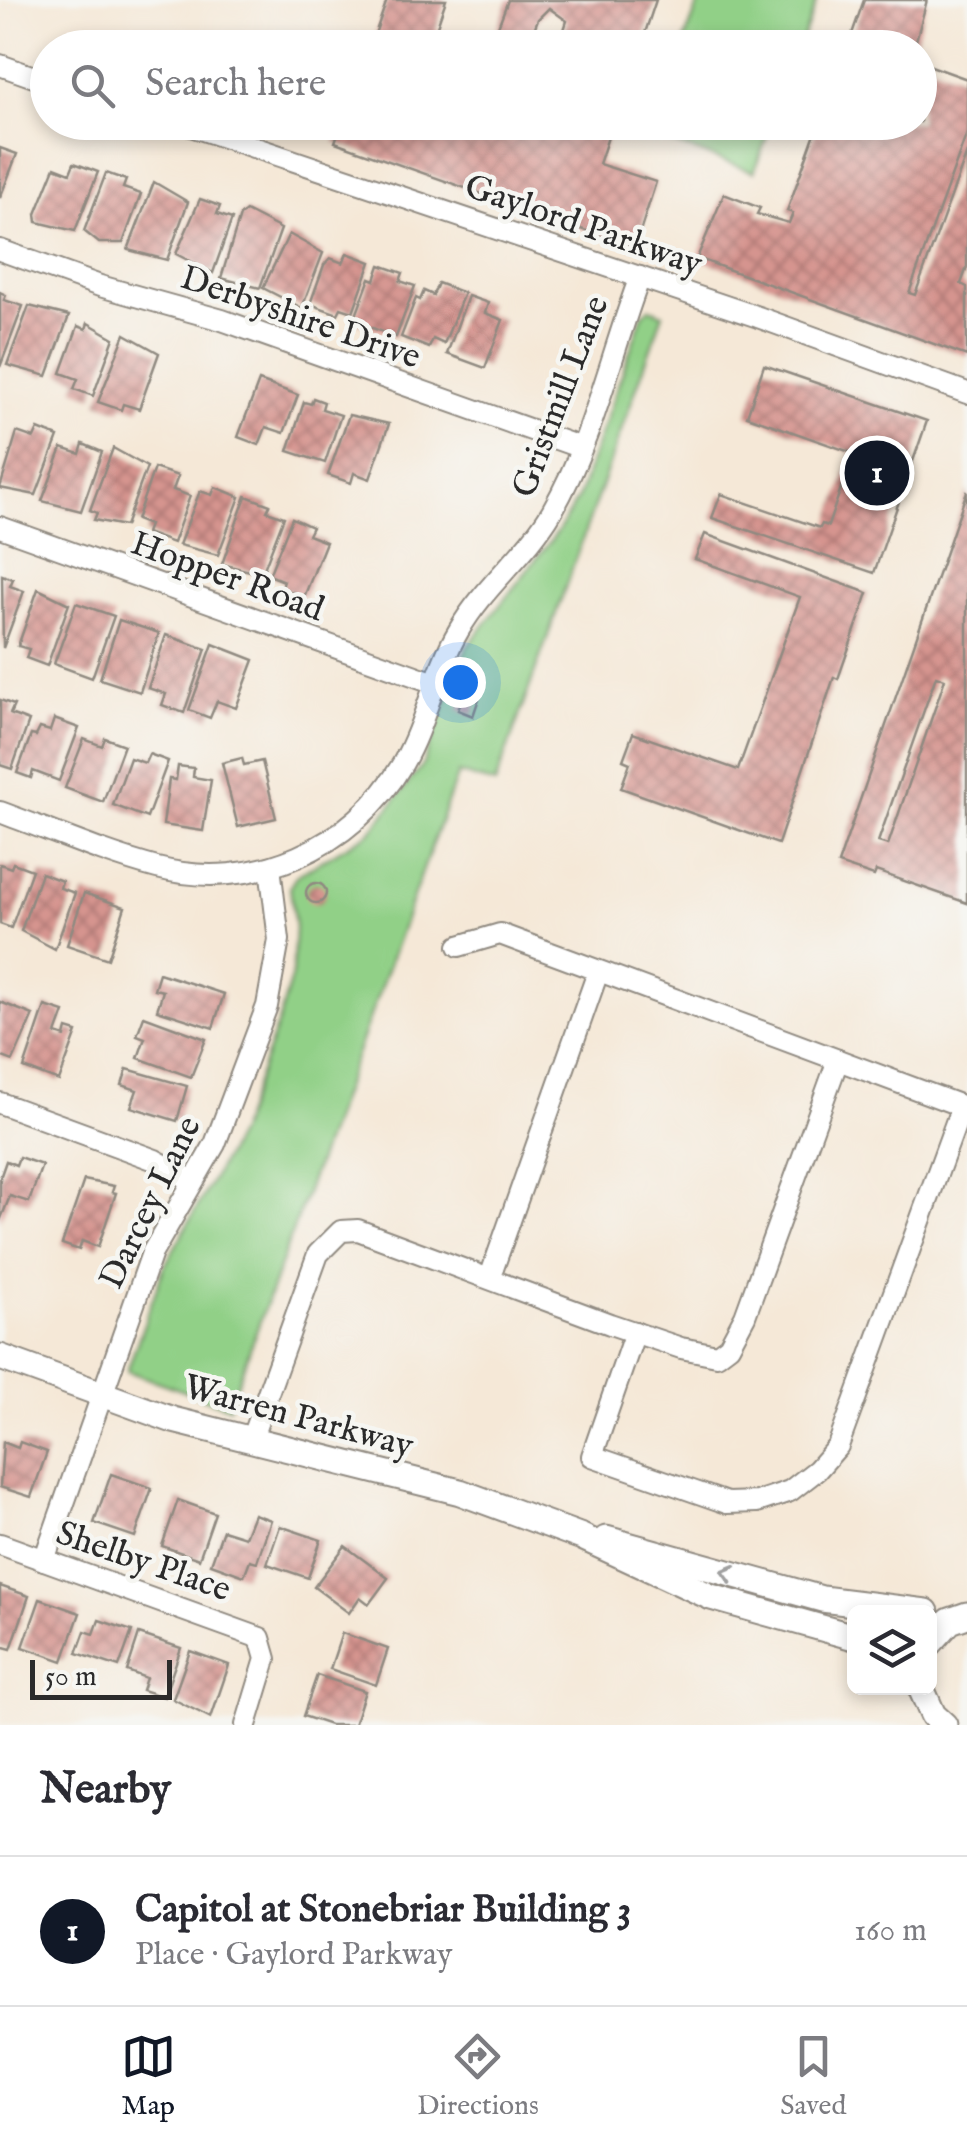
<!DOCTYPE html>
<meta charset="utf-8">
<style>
:root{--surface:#fff;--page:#f2f2f3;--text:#2b2b33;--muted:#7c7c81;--line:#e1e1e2;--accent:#111827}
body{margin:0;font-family:"IM FELL English",serif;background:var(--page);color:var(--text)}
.controls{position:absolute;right:30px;bottom:30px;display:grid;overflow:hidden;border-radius:15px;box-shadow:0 5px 15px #0003}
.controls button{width:90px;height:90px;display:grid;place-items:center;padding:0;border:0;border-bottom:2px solid var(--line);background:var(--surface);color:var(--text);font:50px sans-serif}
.scale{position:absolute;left:30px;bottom:25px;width:142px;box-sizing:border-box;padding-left:10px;border:5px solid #2b2b2b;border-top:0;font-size:28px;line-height:35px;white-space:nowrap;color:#2b2b2b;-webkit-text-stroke:8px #f6f6f2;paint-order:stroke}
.you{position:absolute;left:460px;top:682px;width:35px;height:35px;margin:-25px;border:8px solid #fff;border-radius:50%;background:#1a73e8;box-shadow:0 0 0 15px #1a73e833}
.badge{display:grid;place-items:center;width:65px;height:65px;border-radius:50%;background:var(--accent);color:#fff;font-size:32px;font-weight:700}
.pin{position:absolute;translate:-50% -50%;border:5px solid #fff;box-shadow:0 2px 10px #0006}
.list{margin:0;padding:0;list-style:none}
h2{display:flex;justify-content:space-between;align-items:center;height:130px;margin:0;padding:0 40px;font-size:42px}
h2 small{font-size:32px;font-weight:400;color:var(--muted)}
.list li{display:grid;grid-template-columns:65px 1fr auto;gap:30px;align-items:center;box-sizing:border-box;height:150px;padding:0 40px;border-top:2px solid var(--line)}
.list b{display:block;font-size:38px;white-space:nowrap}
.list p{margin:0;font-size:32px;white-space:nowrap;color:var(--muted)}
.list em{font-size:32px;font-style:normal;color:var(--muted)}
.icon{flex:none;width:55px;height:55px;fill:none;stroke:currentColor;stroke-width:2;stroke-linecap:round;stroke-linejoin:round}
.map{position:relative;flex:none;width:967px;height:1725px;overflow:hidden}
.search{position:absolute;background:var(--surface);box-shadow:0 5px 15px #0003;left:30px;right:30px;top:30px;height:110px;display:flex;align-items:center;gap:25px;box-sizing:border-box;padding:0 35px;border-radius:55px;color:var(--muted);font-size:38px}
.sheet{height:280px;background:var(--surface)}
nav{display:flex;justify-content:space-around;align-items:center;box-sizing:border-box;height:140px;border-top:2px solid var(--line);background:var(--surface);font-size:28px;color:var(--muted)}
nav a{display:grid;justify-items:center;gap:5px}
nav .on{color:var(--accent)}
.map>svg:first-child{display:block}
.green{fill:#91d087;stroke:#5e7e59;stroke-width:2.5}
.building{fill:url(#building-cross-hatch);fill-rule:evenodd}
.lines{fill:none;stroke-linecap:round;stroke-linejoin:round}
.minor-casing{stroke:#908a81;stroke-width:24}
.major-casing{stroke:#908a81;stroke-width:29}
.minor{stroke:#fff;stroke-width:20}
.major{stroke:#fff;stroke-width:25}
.oneway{stroke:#a0a0a0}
.labels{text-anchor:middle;stroke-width:9;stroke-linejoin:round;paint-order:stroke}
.street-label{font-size:35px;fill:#2b2b2b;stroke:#f6f6f2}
</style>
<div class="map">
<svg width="967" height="1725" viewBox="0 0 967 1725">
<defs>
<pattern id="building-cross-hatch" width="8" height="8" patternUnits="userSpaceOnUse" patternTransform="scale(2.5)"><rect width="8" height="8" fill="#d6948f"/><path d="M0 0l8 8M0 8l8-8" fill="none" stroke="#ae7975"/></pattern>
</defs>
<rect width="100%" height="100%" fill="#f6f6f2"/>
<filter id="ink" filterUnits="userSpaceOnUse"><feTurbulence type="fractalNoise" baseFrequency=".01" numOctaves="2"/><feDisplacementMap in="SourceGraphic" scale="20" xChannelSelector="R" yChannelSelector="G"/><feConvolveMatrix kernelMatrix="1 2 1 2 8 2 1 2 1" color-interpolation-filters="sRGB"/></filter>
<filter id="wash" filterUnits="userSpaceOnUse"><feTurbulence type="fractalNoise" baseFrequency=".0048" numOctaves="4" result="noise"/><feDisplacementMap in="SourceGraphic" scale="40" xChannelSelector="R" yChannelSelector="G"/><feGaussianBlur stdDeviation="2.25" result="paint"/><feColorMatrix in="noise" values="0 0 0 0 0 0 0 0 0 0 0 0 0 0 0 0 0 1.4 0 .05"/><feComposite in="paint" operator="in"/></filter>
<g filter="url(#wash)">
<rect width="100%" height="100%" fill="#f5e8d7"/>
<g class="green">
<path d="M700 0H817L800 47H682Z"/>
<path d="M655 123V122L772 123 754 172 650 135Z"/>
<path d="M649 308 663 314 495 784 458 773 229 1407 127 1371 164 1267 238 1133 280 1017 292 974 295 928 290 887 296 876 370 832 422 766 467 647 559 530 578 498 643 314Z"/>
</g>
<g id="blocks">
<g class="building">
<path d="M387 0H446L436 29 489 48H370Z"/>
<path d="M508 0H656L640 48H558L567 21 549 8 538 19 527 48H490Z"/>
<path d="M864 0H927L914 48H847Z"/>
<path d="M920 62 967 79V133L909 293 915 295 967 153V267L961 284 967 287V356L697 258 724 194 760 208 757 214 789 223 793 213 787 211 819 122H920Z"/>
<path d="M342 122H500L505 133 521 138 533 122H613L599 164 656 182 635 248 335 142Z"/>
<path d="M0 148 17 154 0 198Z"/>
<path d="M74 163 98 172 75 231 37 222 36 214 55 167 70 173Z"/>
<path d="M106 173 126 180 123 188 141 194 123 243H99L84 231Z"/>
<path d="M154 182 188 202 167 260 128 250Z"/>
<path d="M200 199 220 206 217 214 232 219 213 273 176 254Z"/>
<path d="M246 211 281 229 260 288 221 278 240 216Z"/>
<path d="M289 234 323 253 302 308 263 288Z"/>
<path d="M347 253 371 262 353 312 341 308 338 314 310 304 324 265 330 258 343 263Z"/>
<path d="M380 265 403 273 400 281 415 286 396 337 354 321 370 278 375 280Z"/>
<path d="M438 283 464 293 444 344 433 339 429 348 401 337 416 298 420 300 424 291 433 295Z"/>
<path d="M0 292 6 295 4 300 23 306 0 367Z"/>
<path d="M468 296 488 303 485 313 503 320 485 368 447 354Z"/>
<path d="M29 306 69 316 47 376 7 365Z"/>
<path d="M88 323 114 338 93 396 74 389 78 379 61 373 78 326 86 329Z"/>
<path d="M125 334 159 353 139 409 123 404 121 410 98 402Z"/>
<path d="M764 365 927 421 874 573 712 518 721 494 820 528 822 524 828 526 853 453 747 416Z"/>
<path d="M259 381 298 395 284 433 266 427 259 445 238 437Z"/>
<path d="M313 398 324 402 322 409 341 415 325 463 288 451 304 402 311 404Z"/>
<path d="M349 415 389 424 370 479 354 473 351 483 328 475Z"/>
<path d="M38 429 58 437 36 495 0 488 17 432 34 438Z"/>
<path d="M83 444 102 452 81 511 42 501 62 448 80 454Z"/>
<path d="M113 448 147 467 125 526 94 520 97 513 90 510Z"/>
<path d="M154 468 178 476 173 490 190 496 173 543 146 533 149 525 136 520Z"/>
<path d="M215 487 240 497 218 555 179 545 200 491 212 495Z"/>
<path d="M967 491V903L876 871 874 876 838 864ZM936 676 945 679 888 845 878 842Z"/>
<path d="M246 496 270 505 267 511 284 517 262 574 222 564Z"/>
<path d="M292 518 312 527 308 535 326 542 304 597 282 588 284 581 269 575Z"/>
<path d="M705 534 868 593 838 679 834 677 778 844 621 788 630 763 623 760 633 733 738 770 800 597 695 559Z"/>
<path d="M2 575 13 579 10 586 24 591 3 648Z"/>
<path d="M38 589 69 604 47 666 26 658 29 649 18 646Z"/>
<path d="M76 603 114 616 92 678 54 664Z"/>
<path d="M119 620 159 633 140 692 100 679Z"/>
<path d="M166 635 206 649 184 713 162 705 166 694 148 688Z"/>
<path d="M213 644 254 660 236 708 217 701 210 718 189 710Z"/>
<path d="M469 679 484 684 473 716 458 710Z"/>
<path d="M0 700 14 705 10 714 29 721 12 769 0 765Z"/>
<path d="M54 719 79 728 59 781 33 771 31 778 17 773 31 735 36 736 40 728 50 731Z"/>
<path d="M105 738 124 745 103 802 65 788 84 739 102 746Z"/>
<path d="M149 754 168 761 147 818 113 805 130 758 145 763Z"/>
<path d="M242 758 244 765 262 761 276 818 238 827 222 763Z"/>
<path d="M178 766 194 768 193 777 211 780 203 831 163 825 169 779 176 780Z"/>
<path d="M13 863 32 870 11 928 0 924V864L11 868Z"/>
<path d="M41 873 62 881 60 888 75 893 55 949 21 931Z"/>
<circle cx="316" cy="893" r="10"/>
<path d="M84 893 125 907 108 959 67 945Z"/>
<path d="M159 973 224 994 213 1028 157 1010 163 991 154 989Z"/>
<path d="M0 1002 33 1015 13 1061 0 1056Z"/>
<path d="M45 1006 64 1012 56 1034 65 1037 67 1029 77 1032 59 1081 24 1068Z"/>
<path d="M144 1016 206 1039 191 1077 138 1058 145 1038 137 1035Z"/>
<path d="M127 1069 187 1086 177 1121 131 1107 137 1090 122 1085Z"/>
<path d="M19 1157 42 1165 29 1202 10 1196 0 1221V1178L6 1161 16 1165Z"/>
<path d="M84 1180 114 1186 112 1192 116 1193 98 1247 82 1241 79 1250 62 1244Z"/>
<path d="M3 1442 18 1448 20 1442 47 1452 31 1497 0 1487Z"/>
<path d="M111 1474 152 1488 135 1537 94 1523Z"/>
<path d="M178 1500 215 1513 199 1559 162 1546Z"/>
<path d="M254 1514 271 1520 257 1562 250 1560 244 1576 211 1564 223 1530 245 1537Z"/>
<path d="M280 1526 321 1540 308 1578 267 1564Z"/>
<path d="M345 1546 388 1578 369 1604 360 1597 349 1613 314 1587Z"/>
<path d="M0 1586 29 1596 11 1649 0 1646Z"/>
<path d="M40 1599 80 1613 63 1661 23 1647Z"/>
<path d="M99 1620 132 1631 119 1667 77 1653 85 1631 94 1634Z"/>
<path d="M342 1633 388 1649 376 1685 330 1669Z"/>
<path d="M139 1634 181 1648 164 1697 142 1690 146 1678 127 1671Z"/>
<path d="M190 1651 229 1665 211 1718 173 1699Z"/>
<path d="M317 1675 365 1691 354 1725H330L303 1716Z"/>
</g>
</g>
</g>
<g filter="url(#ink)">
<use href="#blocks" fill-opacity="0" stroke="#908a81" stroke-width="2.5"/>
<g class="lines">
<g class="minor-casing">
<g id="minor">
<path d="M0 65 48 82"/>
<path d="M179 122 758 317 967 393"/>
<path d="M0 250 100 286 222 320 579 447"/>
<path d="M0 527 435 683"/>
<path d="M0 812C52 831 104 854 157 868 253 893 354 848 403 763 427 721 434 672 459 630 484 586 527 554 552 511 593 440 611 353 640 277"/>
<path d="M459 946 500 934 967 1108"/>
<path d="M0 1103 155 1160 193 1181"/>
<path d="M490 1277 598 972"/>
<path d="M635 1332 592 1456 727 1503 757 1502 790 1491 817 1470 838 1446 962 1106"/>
<path d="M251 1440 318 1254 341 1231 358 1230 610 1324 681 1348 717 1355 729 1346 745 1316 838 1060"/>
<path d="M0 1544 260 1638 266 1659 246 1725"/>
<path d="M44 1560 152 1253 215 1144 267 1006 279 940 270 867"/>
</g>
</g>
<g class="major-casing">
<g id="major">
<path d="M0 1357 173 1420 460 1492 582 1537 711 1597 854 1637"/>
<path d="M606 1539 822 1599 926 1612"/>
<path d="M930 1643 950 1621 967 1615"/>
<path d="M921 1688 933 1715 944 1725"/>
</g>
</g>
<use href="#minor" class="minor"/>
<use href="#major" class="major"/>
</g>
<defs><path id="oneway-chevron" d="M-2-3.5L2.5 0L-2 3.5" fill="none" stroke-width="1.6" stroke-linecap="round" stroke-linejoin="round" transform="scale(2.5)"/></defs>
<use class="oneway" href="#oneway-chevron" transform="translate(728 1573) rotate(-164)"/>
</g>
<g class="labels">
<g class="street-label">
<text transform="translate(584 224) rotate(19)" y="12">Gaylord Parkway</text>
<text transform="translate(301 316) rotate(19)" y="12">Derbyshire Drive</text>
<text transform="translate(559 396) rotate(-69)" y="12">Gristmill Lane</text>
<text transform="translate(228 575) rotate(20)" y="12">Hopper Road</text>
<text transform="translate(149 1202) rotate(-64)" y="12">Darcey Lane</text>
<text transform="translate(299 1415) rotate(15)" y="12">Warren Parkway</text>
<text transform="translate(144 1560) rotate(19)" y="12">Shelby Place</text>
</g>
</g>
</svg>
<div class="controls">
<button><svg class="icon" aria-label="layers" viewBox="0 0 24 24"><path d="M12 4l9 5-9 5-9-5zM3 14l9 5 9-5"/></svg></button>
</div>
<div class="scale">50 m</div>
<div class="you"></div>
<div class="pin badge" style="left:877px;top:473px">1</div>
<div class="search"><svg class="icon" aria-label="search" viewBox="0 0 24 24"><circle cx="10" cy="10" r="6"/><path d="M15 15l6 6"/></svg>Search here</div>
</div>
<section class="sheet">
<h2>Nearby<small></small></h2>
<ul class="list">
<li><span class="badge">1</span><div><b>Capitol at Stonebriar Building 3</b><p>Place · Gaylord Parkway</p></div><em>160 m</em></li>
</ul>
</section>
<nav>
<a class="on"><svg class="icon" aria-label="map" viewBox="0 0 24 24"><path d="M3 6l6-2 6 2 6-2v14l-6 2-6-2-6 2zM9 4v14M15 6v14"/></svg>Map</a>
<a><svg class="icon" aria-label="directions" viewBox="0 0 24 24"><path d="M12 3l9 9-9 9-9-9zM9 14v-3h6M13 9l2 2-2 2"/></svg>Directions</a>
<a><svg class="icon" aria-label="saved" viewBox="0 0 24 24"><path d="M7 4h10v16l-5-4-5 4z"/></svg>Saved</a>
</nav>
